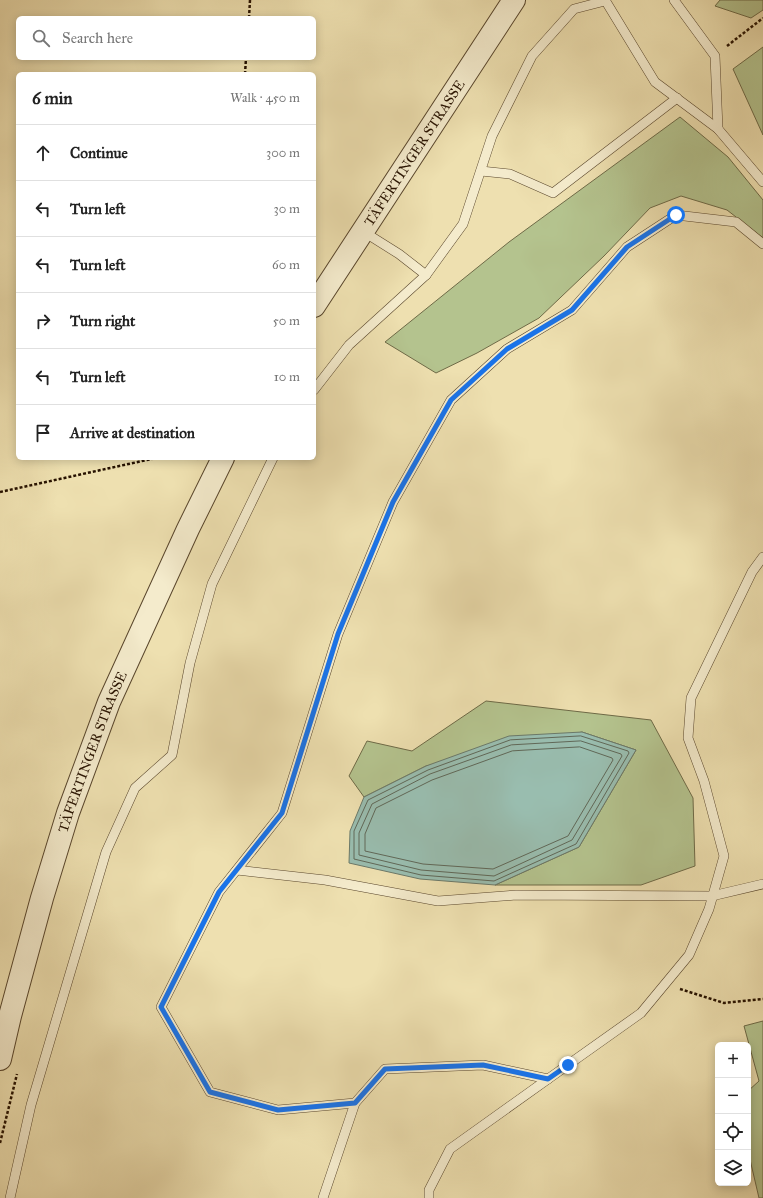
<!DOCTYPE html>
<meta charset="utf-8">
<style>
:root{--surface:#fff;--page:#f6f6f6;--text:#222;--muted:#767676;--line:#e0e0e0}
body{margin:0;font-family:"IM FELL Great Primer",serif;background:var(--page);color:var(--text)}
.controls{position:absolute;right:12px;bottom:12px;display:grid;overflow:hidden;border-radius:6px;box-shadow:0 2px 10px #0003}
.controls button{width:36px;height:36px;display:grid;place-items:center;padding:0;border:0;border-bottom:1px solid var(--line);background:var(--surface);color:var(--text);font:20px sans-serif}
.stop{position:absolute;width:12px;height:12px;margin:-9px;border:3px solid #1a73e8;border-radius:50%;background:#fff}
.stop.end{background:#1a73e8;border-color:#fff;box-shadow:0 1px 4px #0008}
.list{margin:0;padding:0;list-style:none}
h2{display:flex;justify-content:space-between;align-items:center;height:52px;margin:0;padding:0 16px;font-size:17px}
h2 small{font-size:13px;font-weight:400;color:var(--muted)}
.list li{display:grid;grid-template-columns:26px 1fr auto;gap:12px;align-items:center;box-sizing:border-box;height:56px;padding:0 16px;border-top:1px solid var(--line)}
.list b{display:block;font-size:15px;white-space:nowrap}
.list em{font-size:13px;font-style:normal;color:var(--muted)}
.icon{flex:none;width:22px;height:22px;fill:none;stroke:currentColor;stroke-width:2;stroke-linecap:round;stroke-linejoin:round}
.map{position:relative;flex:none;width:763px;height:1198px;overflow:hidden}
.search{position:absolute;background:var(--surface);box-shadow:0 2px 10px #0003;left:16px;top:16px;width:300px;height:44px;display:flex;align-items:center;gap:10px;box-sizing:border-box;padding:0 14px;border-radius:6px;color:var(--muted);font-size:15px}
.panel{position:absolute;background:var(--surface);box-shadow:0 2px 10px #0003;left:16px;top:72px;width:300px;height:388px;border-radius:6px}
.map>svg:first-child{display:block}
.green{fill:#b4c38e;stroke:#6e6a47}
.water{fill:#99bdaf;stroke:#6b7969}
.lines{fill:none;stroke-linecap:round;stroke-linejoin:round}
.shore{stroke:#606858;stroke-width:1}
.service-casing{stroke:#59462c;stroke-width:10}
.tertiary-casing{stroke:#59462c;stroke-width:24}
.path{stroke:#271200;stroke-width:2.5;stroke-dasharray:3 2;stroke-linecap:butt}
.service{stroke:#f4ebcc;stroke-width:9}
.tertiary{stroke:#f4ebcc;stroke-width:22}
.route{stroke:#1a73e8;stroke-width:5}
.labels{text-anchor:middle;stroke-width:3.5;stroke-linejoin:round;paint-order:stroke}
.street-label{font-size:14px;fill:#271200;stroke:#f4ebcc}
</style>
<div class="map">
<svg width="763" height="1198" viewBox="0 0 763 1198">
<rect width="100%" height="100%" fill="#eee0b0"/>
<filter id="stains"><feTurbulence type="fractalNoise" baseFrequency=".005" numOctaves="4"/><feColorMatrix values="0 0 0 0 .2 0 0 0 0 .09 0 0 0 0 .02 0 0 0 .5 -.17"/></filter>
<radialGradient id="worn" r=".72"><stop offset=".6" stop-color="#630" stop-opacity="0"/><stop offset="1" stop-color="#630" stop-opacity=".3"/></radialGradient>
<g class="green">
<path d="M720 0H763V10L751 18 715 6Z"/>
<path d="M763 47V135L733 69Z"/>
<path d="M680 117 728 157 763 200V238L727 210 681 196 650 208 604 256 539 318 477 353 436 373 385 342 509 242Z"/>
<path d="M486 701 651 720 693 798 695 866 641 885H495L579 847 636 750 582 732 426 766 364 797 349 776 367 741 412 751Z"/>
<path d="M763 1021V1198H759L748 1151V1091L759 1081 744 1026Z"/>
</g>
<path class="water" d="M582 732 636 750 579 847 495 885 420 879 349 863 350 831 364 797 426 766 509 736Z"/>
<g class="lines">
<g class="shore">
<path d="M581 736 628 751 629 753 576 844 494 881 421 875 354 859V831L368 800 428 770 510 740Z"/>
<path d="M581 741 621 754 622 756 572 840 494 876 421 870 359 855V833L372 804 430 774 511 745Z"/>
<path d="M580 747 612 758 613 760 568 836 493 869 423 864 365 851V834L376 808 432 780 512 751Z"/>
</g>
<g class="service-casing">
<g id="service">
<path d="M605 0 655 82 718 129 763 182"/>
<path d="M674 0 715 56 718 129"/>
<path d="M481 171 510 174 553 193 677 98"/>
<path d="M364 232 399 254 426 275 463 224 492 136 532 56 574 9 605 1"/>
<path d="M314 390 349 345 426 275"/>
<path d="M237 870 325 880 438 901 516 895 712 896 763 884"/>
<path d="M355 1103 278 1110 210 1092 161 1007 219 892 282 813 338 634 393 502 451 400 507 349 572 310 627 247 676 215 736 222 763 244"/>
<path d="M10 1198 31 1105 106 852 135 788 172 755 190 663 212 584 273 458"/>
<path d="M323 1198 355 1103 385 1069 483 1065 548 1079 641 1013 689 955 709 909 724 856 704 781 688 738 691 698 752 572 763 557"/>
<path d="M429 1198V1190L450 1149 548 1079"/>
</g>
</g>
<g class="tertiary-casing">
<g id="tertiary">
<path id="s1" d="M314 306 514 0"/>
<path id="s2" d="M0 1059 10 1016 42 898 68 813 109 702 188 529 223 458"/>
</g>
</g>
<g class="path">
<path d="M249 18 250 0"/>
<path d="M727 46 763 18"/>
<path d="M245 74 246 58"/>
<path d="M188 458 198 459"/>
<path d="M0 492 156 458"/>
<path d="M680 989 724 1003 763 999"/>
<path d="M0 1143 17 1074"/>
</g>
<use href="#service" class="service"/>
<use href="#tertiary" class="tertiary"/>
</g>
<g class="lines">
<path class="route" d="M568 1065 548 1079 483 1065 385 1069 355 1103 278 1110 210 1092 161 1007 219 892 282 813 338 634 393 502 451 400 507 349 572 310 627 247 676 215"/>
</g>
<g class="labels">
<g class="street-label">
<text dy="5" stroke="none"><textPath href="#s1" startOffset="183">TÄFERTINGER STRASSE</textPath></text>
<text dy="5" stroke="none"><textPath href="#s2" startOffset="321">TÄFERTINGER STRASSE</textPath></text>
</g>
</g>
<rect width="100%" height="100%" filter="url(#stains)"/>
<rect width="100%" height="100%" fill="url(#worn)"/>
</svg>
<div class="controls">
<button>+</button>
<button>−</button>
<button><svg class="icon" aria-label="locate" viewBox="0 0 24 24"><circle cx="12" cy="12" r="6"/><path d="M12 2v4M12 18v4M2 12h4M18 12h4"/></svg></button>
<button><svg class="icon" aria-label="layers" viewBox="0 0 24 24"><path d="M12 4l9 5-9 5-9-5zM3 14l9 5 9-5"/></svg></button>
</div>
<div class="stop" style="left:676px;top:215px"></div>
<div class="stop end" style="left:568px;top:1065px"></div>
<div class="search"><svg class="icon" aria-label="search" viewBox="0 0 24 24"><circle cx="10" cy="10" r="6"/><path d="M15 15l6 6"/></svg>Search here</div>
<section class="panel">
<h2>6 min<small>Walk · 450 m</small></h2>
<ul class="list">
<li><svg class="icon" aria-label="ahead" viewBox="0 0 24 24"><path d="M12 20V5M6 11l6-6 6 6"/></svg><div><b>Continue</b></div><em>300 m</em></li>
<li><svg class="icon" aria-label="left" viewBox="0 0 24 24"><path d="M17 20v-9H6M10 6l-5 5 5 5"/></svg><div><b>Turn left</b></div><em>30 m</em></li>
<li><svg class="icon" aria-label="left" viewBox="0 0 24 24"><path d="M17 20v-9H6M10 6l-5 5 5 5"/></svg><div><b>Turn left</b></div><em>60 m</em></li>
<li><svg class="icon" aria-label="right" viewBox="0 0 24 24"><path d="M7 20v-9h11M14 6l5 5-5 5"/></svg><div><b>Turn right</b></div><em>50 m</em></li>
<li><svg class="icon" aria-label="left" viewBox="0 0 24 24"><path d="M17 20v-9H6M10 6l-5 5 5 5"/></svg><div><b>Turn left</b></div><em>10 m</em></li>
<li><svg class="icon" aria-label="arrive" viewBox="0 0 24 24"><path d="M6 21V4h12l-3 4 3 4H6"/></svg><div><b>Arrive at destination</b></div></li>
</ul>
</section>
</div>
